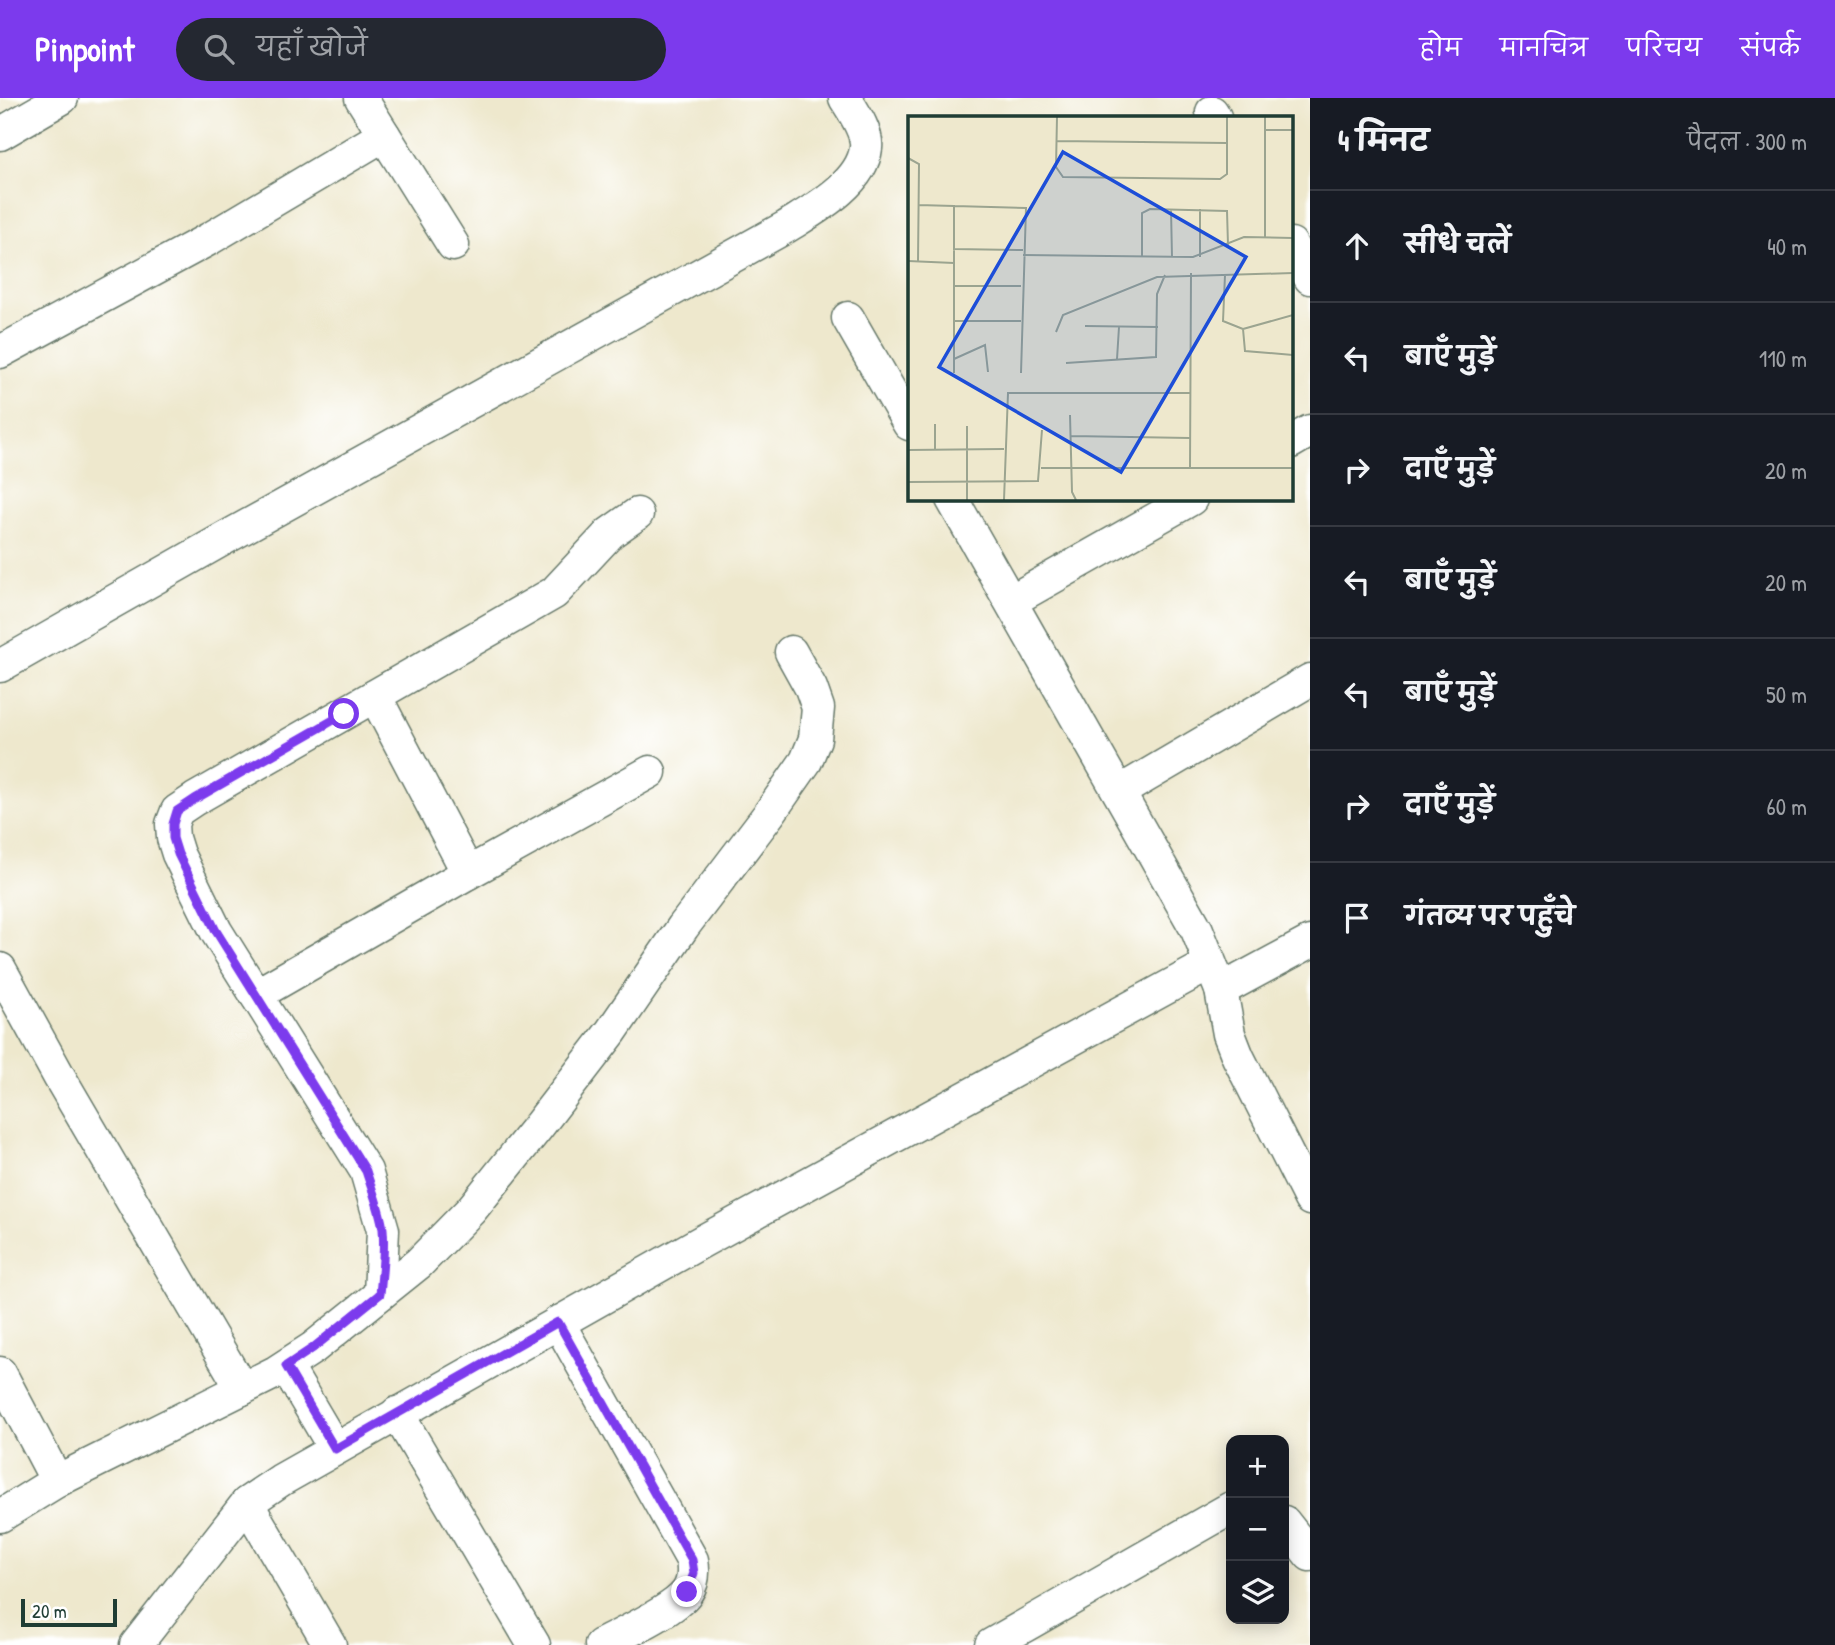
<!DOCTYPE html>
<html lang="hi">
<meta charset="utf-8">
<style>
:root{--surface:#171b24;--page:#242831;--text:#f1f3f6;--muted:#9ea1a6;--line:#363941;--accent:#7c3aed}
body{margin:0;font-family:"Patrick Hand","Playpen Sans Deva",sans-serif;background:var(--page);color:var(--text)}
.controls{position:absolute;right:21px;bottom:21px;display:grid;overflow:hidden;border-radius:14px;box-shadow:0 4px 18px #0003}
.controls button{width:63px;height:63px;display:grid;place-items:center;padding:0;border:0;border-bottom:2px solid var(--line);background:var(--surface);color:var(--text);font:35px sans-serif}
.scale{position:absolute;left:21px;bottom:18px;width:96px;box-sizing:border-box;padding-left:7px;border:4px solid #1f3d34;border-top:0;font-size:19px;line-height:24px;white-space:nowrap;color:#1f3d34;-webkit-text-stroke:5px #fff;paint-order:stroke}
.stop{position:absolute;width:21px;height:21px;margin:-16px;border:5px solid #7c3aed;border-radius:50%;background:#fff}
.stop.end{background:#7c3aed;border-color:#fff;box-shadow:0 2px 7px #0008}
.list{margin:0;padding:0;list-style:none}
h2{display:flex;justify-content:space-between;align-items:center;height:91px;margin:0;padding:0 28px;font-size:30px}
h2 small{font-size:23px;font-weight:400;color:var(--muted)}
.list li{display:grid;grid-template-columns:46px 1fr auto;gap:21px;align-items:center;box-sizing:border-box;height:112px;padding:0 28px;border-top:2px solid var(--line)}
.list b{display:block;font-size:26px;white-space:nowrap}
.list em{font-size:23px;font-style:normal;color:var(--muted)}
.icon{flex:none;width:38px;height:38px;fill:none;stroke:currentColor;stroke-width:2;stroke-linecap:round;stroke-linejoin:round}
.map{position:relative;flex:none;width:1310px;height:1547px;overflow:hidden}
header{display:flex;align-items:center;gap:42px;box-sizing:border-box;height:98px;padding:0 35px;background:var(--accent);color:#fff}
header strong{font-size:33px}
nav{display:flex;gap:38px;margin-inline-start:auto;font-size:24px}
.search{width:490px;height:63px;background:var(--page);display:flex;align-items:center;gap:18px;box-sizing:border-box;padding:0 24px;border-radius:38px;color:var(--muted);font-size:26px}
main{display:flex}
aside{flex:1;background:var(--surface)}
.map>svg:first-child{display:block}
.lines{fill:none;stroke-linecap:round;stroke-linejoin:round}
.minor-casing{stroke:#67796a;stroke-width:35}
.minor{stroke:#fff;stroke-width:32}
.route{stroke:#7c3aed;stroke-width:9}
.inset-road{fill:none;stroke:#9ba490;stroke-width:2}
.view{fill:#1d4ed8;fill-opacity:0.15;stroke:#1d4ed8;stroke-width:3.5}
.inset-edge{fill:none;stroke:#1f3d34;stroke-width:3.5}
</style>
<header>
<strong>Pinpoint</strong>
<div class="search"><svg class="icon" aria-label="search" viewBox="0 0 24 24"><circle cx="10" cy="10" r="6"/><path d="M15 15l6 6"/></svg>यहाँ खोजें</div>
<nav><a>होम</a><a>मानचित्र</a><a>परिचय</a><a>संपर्क</a></nav>
</header>
<main>
<div class="map">
<svg width="1310" height="1547" viewBox="0 0 1310 1547">
<rect width="100%" height="100%" fill="#fff"/>
<filter id="ink" filterUnits="userSpaceOnUse"><feTurbulence type="fractalNoise" baseFrequency=".0143" numOctaves="2"/><feDisplacementMap in="SourceGraphic" scale="14" xChannelSelector="R" yChannelSelector="G"/><feConvolveMatrix kernelMatrix="1 2 1 2 8 2 1 2 1" color-interpolation-filters="sRGB"/></filter>
<filter id="wash" filterUnits="userSpaceOnUse"><feTurbulence type="fractalNoise" baseFrequency=".00686" numOctaves="4" result="noise"/><feDisplacementMap in="SourceGraphic" scale="28" xChannelSelector="R" yChannelSelector="G"/><feGaussianBlur stdDeviation="1.57" result="paint"/><feColorMatrix in="noise" values="0 0 0 0 0 0 0 0 0 0 0 0 0 0 0 0 0 1.4 0 .05"/><feComposite in="paint" operator="in"/></filter>
<g filter="url(#wash)">
<rect width="100%" height="100%" fill="#eee8cd"/>
</g>
<g filter="url(#ink)">
<g class="lines">
<g class="minor-casing">
<g id="minor">
<path d="M361 0 453 147"/>
<path d="M1212 14 1215 19"/>
<path d="M0 36 62 0"/>
<path d="M1291 146 1310 180"/>
<path d="M848 220 909 326"/>
<path d="M0 254 209 141 384 37"/>
<path d="M1291 344 1310 333"/>
<path d="M952 401 1197 832 1221 892 1229 936 1238 959 1310 1101"/>
<path d="M1011 503 1191 401"/>
<path d="M0 568 227 439 786 129C813 112 862 86 866 50 868 34 853 13 845 0"/>
<path d="M375 598 468 775"/>
<path d="M1119 694 1310 582"/>
<path d="M0 871 60 980 242 1291"/>
<path d="M1221 892 1310 844"/>
<path d="M256 897 468 775 650 674"/>
<path d="M380 1196 383 1132 366 1073 216 833 178 756 173 740 172 726 177 713 195 701 554 495 610 435 637 416"/>
<path d="M558 1224 692 1462C694 1473 694 1484 687 1494 675 1512 622 1536 601 1547"/>
<path d="M286 1268 335 1351"/>
<path d="M0 1275 57 1383"/>
<path d="M397 1315 534 1547"/>
<path d="M247 1405 330 1547"/>
<path d="M0 1418 57 1383 276 1274 313 1250 419 1165 471 1112 537 1030 611 934 683 829 769 716 806 663 815 641 818 610 811 590 791 554"/>
<path d="M1284 1424 1310 1457"/>
<path d="M136 1547 247 1405 281 1382 703 1143 1210 866"/>
<path d="M991 1547 1231 1410"/>
</g>
</g>
<use href="#minor" class="minor"/>
</g>
</g>
<g class="lines" filter="url(#ink)">
<path class="route" d="M344 616 195 701 177 713 173 726V740L178 756 216 833 366 1073C372 1092 380 1111 383 1131 385 1152 382 1175 380 1196L313 1250 286 1268 335 1351 558 1224 692 1462 694 1475 687 1494"/>
</g>
<g transform="translate(908 18)">
<rect width="385" height="385" fill="#eee8cd"/>
<path class="inset-road" d="M149 1 148 51 155 61 312 63 319 58V1M357 14H385M148 25 319 27M0 42 11 48 10 146M10 89 118 92 113 257M46 89V257M263 93 264 141M292 93V141M357 121V1M45 133 115 134M115 139 285 141 336 121 385 122M234 141V97L242 93 319 95 320 129M0 145 46 147M317 159 315 205 335 213 337 235 385 239M46 170H113M46 205H113M177 210 250 211M335 213 385 199M148 216 155 199 249 161 385 157M46 243 77 229 80 256M209 243 211 211M158 247 248 241 249 178 257 159M162 299 164 376 168 384M27 308V334M163 320 282 322M0 334 96 333M282 351 283 157M133 352H385M0 366 130 365 134 314M59 384V310M96 384 100 277H283"/>
<path class="view" d="M155 36 338 141 213 356 31 251Z"/>
<rect width="385" height="385" class="inset-edge"/>
</g>
</svg>
<div class="controls">
<button>+</button>
<button>−</button>
<button><svg class="icon" aria-label="layers" viewBox="0 0 24 24"><path d="M12 4l9 5-9 5-9-5zM3 14l9 5 9-5"/></svg></button>
</div>
<div class="scale">20 m</div>
<div class="stop" style="left:344px;top:616px"></div>
<div class="stop end" style="left:687px;top:1494px"></div>
</div>
<aside>
<h2>4 मिनट<small>पैदल · 300 m</small></h2>
<ul class="list">
<li><svg class="icon" aria-label="ahead" viewBox="0 0 24 24"><path d="M12 20V5M6 11l6-6 6 6"/></svg><div><b>सीधे चलें</b></div><em>40 m</em></li>
<li><svg class="icon" aria-label="left" viewBox="0 0 24 24"><path d="M17 20v-9H6M10 6l-5 5 5 5"/></svg><div><b>बाएँ मुड़ें</b></div><em>110 m</em></li>
<li><svg class="icon" aria-label="right" viewBox="0 0 24 24"><path d="M7 20v-9h11M14 6l5 5-5 5"/></svg><div><b>दाएँ मुड़ें</b></div><em>20 m</em></li>
<li><svg class="icon" aria-label="left" viewBox="0 0 24 24"><path d="M17 20v-9H6M10 6l-5 5 5 5"/></svg><div><b>बाएँ मुड़ें</b></div><em>20 m</em></li>
<li><svg class="icon" aria-label="left" viewBox="0 0 24 24"><path d="M17 20v-9H6M10 6l-5 5 5 5"/></svg><div><b>बाएँ मुड़ें</b></div><em>50 m</em></li>
<li><svg class="icon" aria-label="right" viewBox="0 0 24 24"><path d="M7 20v-9h11M14 6l5 5-5 5"/></svg><div><b>दाएँ मुड़ें</b></div><em>60 m</em></li>
<li><svg class="icon" aria-label="arrive" viewBox="0 0 24 24"><path d="M6 21V4h12l-3 4 3 4H6"/></svg><div><b>गंतव्य पर पहुँचे</b></div></li>
</ul>
</aside>
</main>
